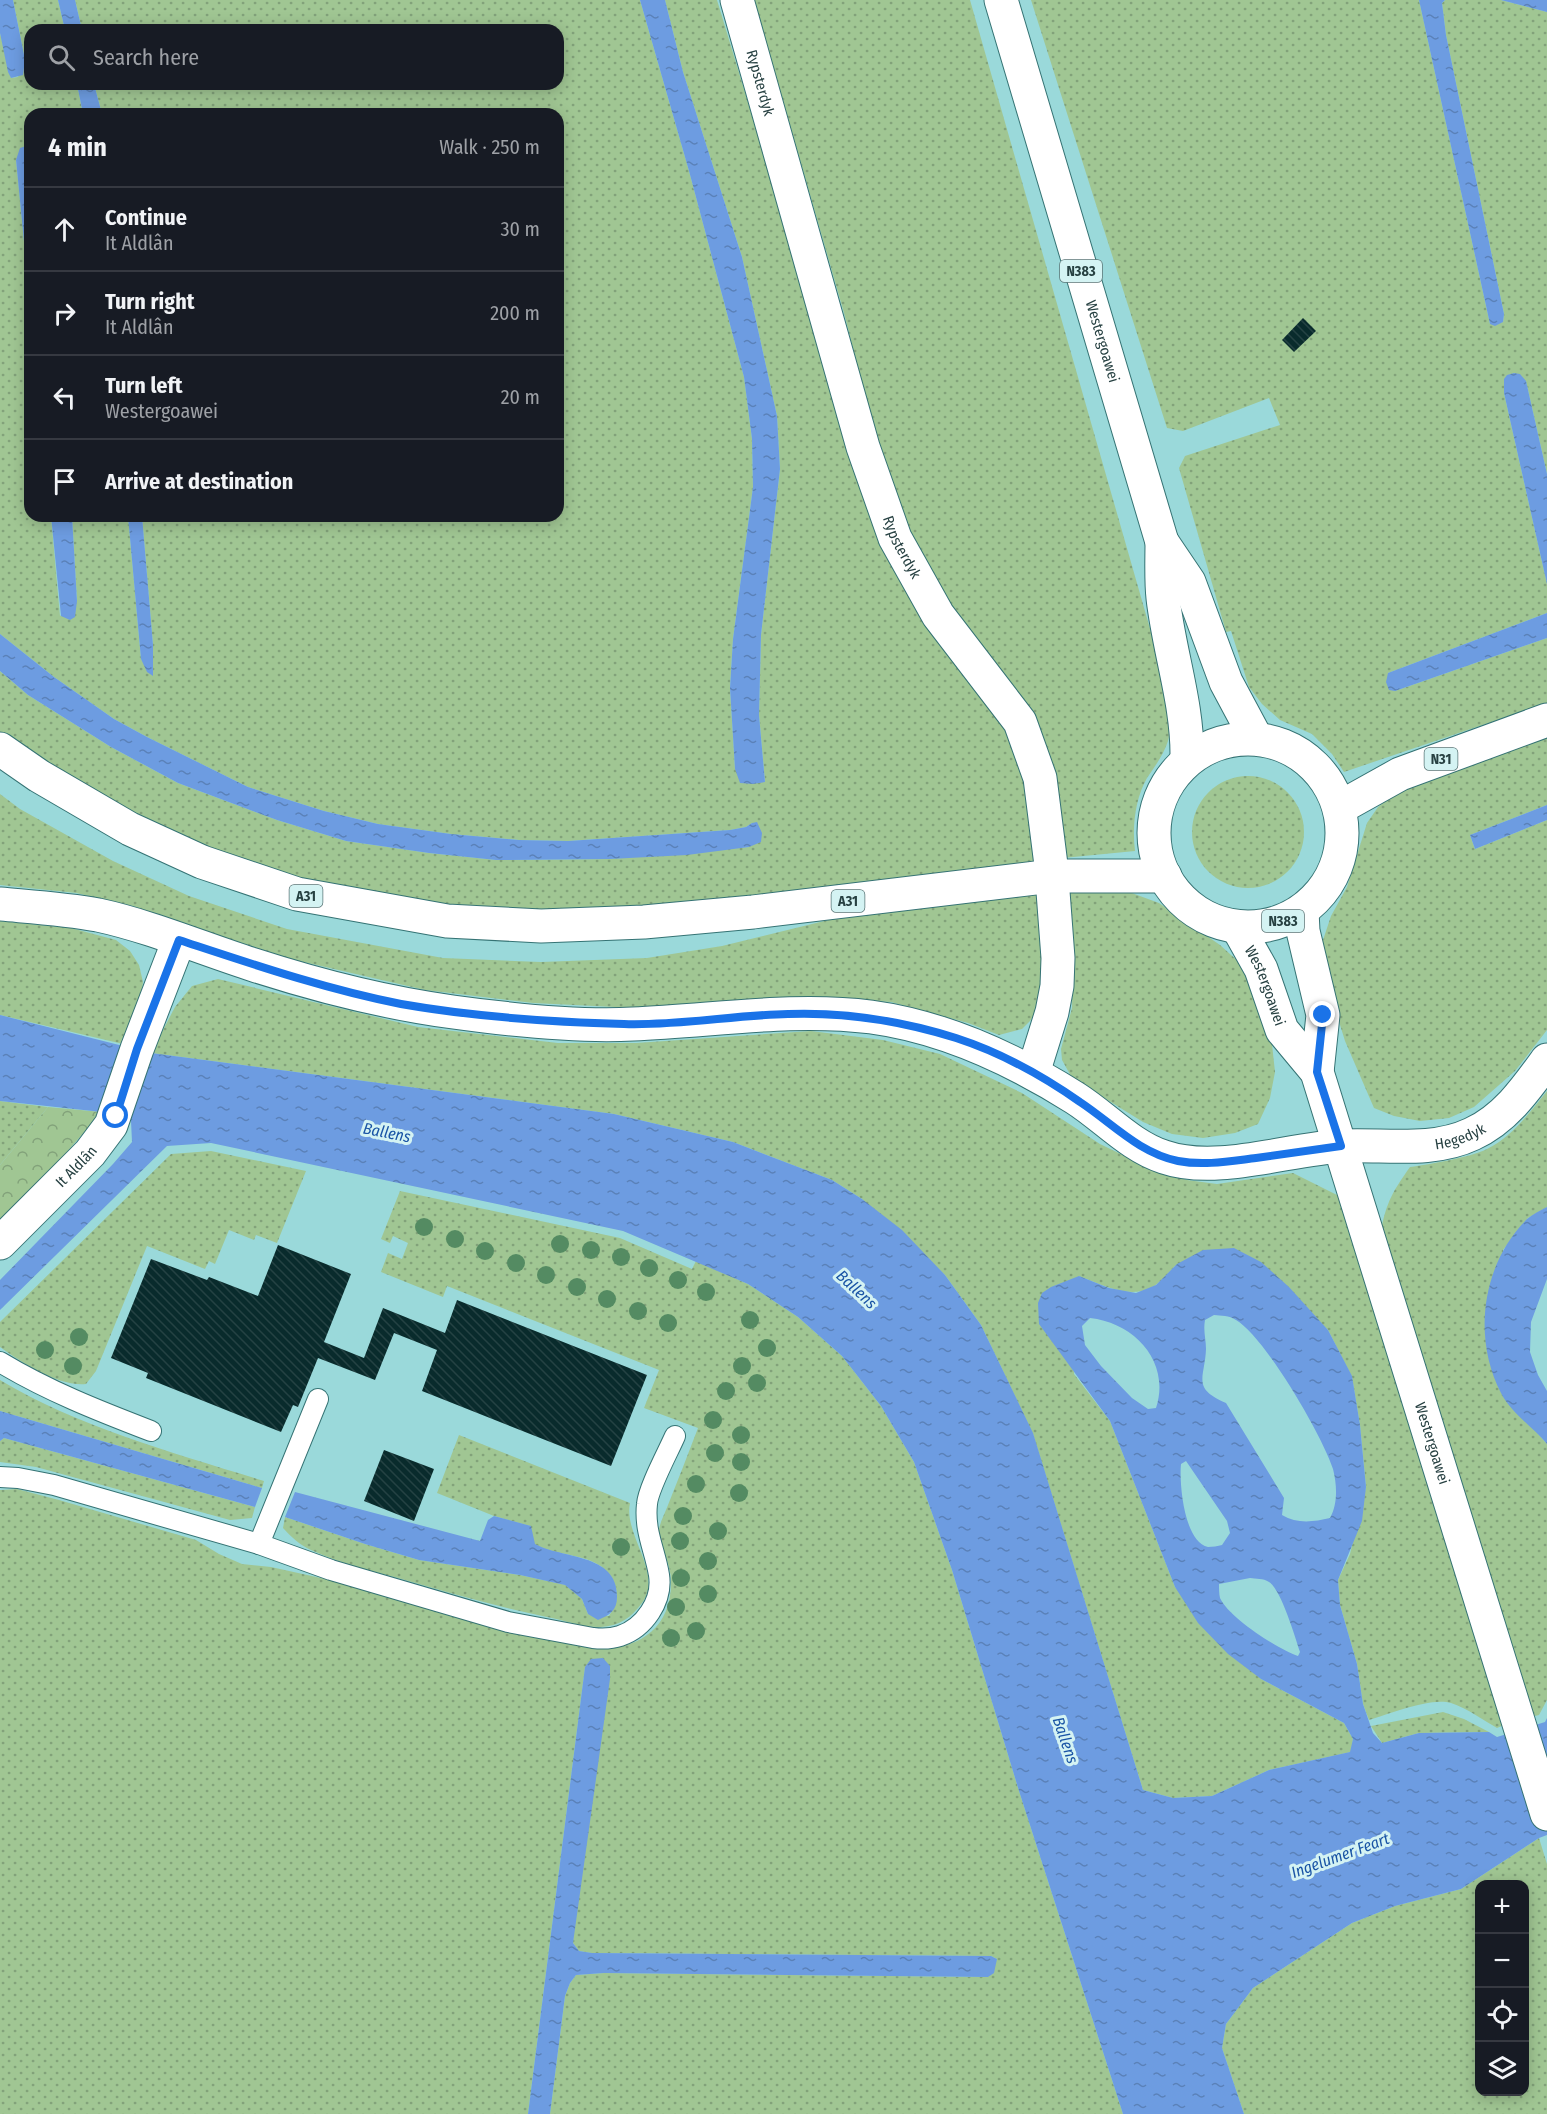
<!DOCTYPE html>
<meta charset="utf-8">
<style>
:root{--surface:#171b24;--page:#20242c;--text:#f1f3f6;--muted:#9ea1a6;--line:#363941}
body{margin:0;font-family:"Fira Sans Condensed",sans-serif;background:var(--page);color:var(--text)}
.controls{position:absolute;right:18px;bottom:18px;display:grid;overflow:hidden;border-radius:12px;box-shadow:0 3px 15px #0003}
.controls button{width:54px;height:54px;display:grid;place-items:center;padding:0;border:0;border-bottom:2px solid var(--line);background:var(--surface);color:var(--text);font:30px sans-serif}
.stop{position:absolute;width:18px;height:18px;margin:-14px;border:4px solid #1a73e8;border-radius:50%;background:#fff}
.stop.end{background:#1a73e8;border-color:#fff;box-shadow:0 2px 6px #0008}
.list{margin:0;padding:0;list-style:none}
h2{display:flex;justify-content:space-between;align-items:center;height:78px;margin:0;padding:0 24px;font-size:26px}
h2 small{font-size:20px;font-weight:400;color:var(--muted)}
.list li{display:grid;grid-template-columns:39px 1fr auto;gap:18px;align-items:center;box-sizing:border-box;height:84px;padding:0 24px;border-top:2px solid var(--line)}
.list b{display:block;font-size:22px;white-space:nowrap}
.list p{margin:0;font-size:20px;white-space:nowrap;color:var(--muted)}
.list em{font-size:20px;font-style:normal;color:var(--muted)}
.icon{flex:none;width:33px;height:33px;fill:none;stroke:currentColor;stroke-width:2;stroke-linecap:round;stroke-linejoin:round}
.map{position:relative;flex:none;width:1547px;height:2114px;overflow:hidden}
.search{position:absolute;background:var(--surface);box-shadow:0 3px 15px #0003;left:24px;top:24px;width:540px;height:66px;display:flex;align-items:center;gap:15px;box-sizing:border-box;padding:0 21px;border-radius:18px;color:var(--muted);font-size:22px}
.panel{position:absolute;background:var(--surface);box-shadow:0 3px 15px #0003;left:24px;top:108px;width:540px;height:414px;border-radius:18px}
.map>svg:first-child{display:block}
.grass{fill:url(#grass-dots);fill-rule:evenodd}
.forest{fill:url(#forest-crowns)}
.water{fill:url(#water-ripples);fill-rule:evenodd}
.building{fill:url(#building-back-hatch)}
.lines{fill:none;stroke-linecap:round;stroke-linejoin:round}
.lane-casing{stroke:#357374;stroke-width:22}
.street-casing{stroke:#357374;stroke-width:35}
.highway-casing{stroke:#357374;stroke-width:35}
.lane{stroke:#fff;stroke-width:20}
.street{stroke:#fff;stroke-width:33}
.highway{stroke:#fff;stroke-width:33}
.tree{fill:#548b62}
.route{stroke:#1a73e8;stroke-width:8}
.labels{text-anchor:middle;stroke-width:6;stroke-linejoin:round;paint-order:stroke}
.shield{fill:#d4f3f3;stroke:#5b7677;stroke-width:1.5}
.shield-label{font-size:14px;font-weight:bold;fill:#274142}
.street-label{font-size:15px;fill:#274142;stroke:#d4f3f3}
.water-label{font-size:16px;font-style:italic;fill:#1954a5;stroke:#d4f3f3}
</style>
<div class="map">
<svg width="1547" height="2114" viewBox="0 0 1547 2114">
<defs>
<pattern id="grass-dots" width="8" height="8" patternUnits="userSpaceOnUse" patternTransform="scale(1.5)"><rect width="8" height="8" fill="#a0c693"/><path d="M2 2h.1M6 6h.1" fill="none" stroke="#82a27a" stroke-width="1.8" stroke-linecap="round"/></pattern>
<pattern id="forest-crowns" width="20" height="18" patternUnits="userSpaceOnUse" patternTransform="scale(1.5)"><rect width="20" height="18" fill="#a0c693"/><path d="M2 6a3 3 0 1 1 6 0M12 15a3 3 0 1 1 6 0" fill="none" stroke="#82a27a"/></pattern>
<pattern id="water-ripples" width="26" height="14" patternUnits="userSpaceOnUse" patternTransform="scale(1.5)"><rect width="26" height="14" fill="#6d9ce1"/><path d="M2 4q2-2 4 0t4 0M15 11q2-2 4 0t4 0" fill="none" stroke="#5a81b8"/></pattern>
<pattern id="building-back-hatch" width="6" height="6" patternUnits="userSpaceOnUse" patternTransform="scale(1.5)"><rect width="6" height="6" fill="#092b2c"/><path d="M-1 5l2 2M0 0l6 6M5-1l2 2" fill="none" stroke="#244243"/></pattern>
</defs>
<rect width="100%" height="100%" fill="#9ad9da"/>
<g class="grass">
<path d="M13 0H58L65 30H30V84H77L83 114H30V148L26 146 16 160 30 302V516H51L60 616 77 601 72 516H128L141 659 153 675V645L142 516H558V114H102L94 84H558V30H82L75 0H640L689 171 744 377 752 439 753 487 733 639 730 688 735 769 765 782 759 715 761 635 780 469 777 416 742 257 683 72 665 0H717L776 195 848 451 1007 729 1025 781 1035 865 643 907 538 910 452 905 374 893 299 878 205 846 134 813 45 764 0 733V671L28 695 111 747 178 783 277 820 346 841 429 853 496 860 610 859 749 847 752 823 746 827 730 830 568 841 519 840 451 834 378 824 324 811 248 787 147 737 114 719 54 677 0 634V33L11 78 18 77 25 60Z"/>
<path d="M754 0H970L1165 681C1168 701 1173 722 1168 741 1163 756 1155 766 1147 778 1135 799 1132 827 1135 851L1063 858 1061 809 1055 775 951 607 909 532 877 442 844 313Z"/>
<path d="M1031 0H1419L1490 324 1503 322 1504 314 1446 35 1442 3 1445 0H1501L1547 12V474L1526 381 1504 380V393L1547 584V613L1388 673 1395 691 1547 638V703L1344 772 1332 754 1312 734 1280 720 1262 704 1249 687 1231 631 1226 632 1179 468 1185 456 1280 425 1269 398 1183 431 1167 428Z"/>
<path d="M1547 734V805L1470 835 1475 849 1547 820V1030L1515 1071 1474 1107 1449 1118 1420 1121 1394 1116 1374 1108 1345 1041 1325 976 1321 946 1331 916 1347 887 1367 823 1378 807 1403 787Z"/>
<circle cx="1248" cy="832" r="56"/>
<path d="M0 794 20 809 113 861 189 896 287 929 443 958 541 962 647 958 722 946 869 910 1038 892 1042 969 1037 1011 1030 1021 1022 1029 999 1035 968 1023 891 1002 810 997 635 1008 533 1003 425 990 295 960 185 925 133 906 76 893 0 885Z"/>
<path d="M1067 891 1129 892 1159 903 1220 945 1240 963 1258 995 1272 1044 1275 1072 1270 1098 1258 1124 1235 1133 1203 1138 1172 1134 1143 1122 1072 1078 1062 1060 1061 1049 1072 1008 1073 959Z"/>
<path d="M0 921 71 928 116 940 130 951 139 965 143 982 141 999 123 1044 0 1015Z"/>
<path d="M218 979 418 1027 558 1043H636L811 1031 883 1040 940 1054 1022 1093 1100 1144 1133 1160 1187 1180 1217 1184 1293 1173 1345 1199 1504 1725 1497 1728C1483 1720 1467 1708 1451 1703 1431 1697 1389 1714 1369 1720L1363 1704 1357 1664 1340 1605 1338 1580 1350 1554 1366 1487 1360 1425 1352 1377 1328 1330 1310 1313 1177 1264C1171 1270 1164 1279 1157 1284 1133 1302 1103 1285 1079 1276L1074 1374 1110 1421 1175 1587 1261 1679 1344 1723 1353 1739 1351 1752 1269 1770 1212 1796 1173 1798 1143 1790 1033 1434 981 1325 945 1275 862 1199 832 1180 733 1142 614 1114 151 1053 175 1007 192 986Z"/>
<path d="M1547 1091V1207L1528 1218 1503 1250 1535 1430 1547 1444V1700L1539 1715 1531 1717 1381 1230C1387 1201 1393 1191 1410 1167 1431 1164 1468 1158 1487 1149 1512 1137 1530 1112 1547 1091Z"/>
<path d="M0 1101 48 1107 0 1165Z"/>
<path d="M211 1151 306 1171 277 1243 256 1235 254 1240 229 1230 215 1264 209 1261 205 1269 147 1246 96 1371 86 1384C59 1387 21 1362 0 1347V1322L171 1154Z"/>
<path d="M400 1191 620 1238 692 1269 696 1261 748 1284 798 1317 842 1356 881 1406 914 1462 952 1570 1019 1791 1123 2114H550L565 1996 570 1983 576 1975 604 1973 988 1977 997 1959 991 1956 591 1953 579 1951 573 1943 585 1667 528 2114H0V1490L17 1489 59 1500 196 1540 219 1554 242 1564 271 1567 339 1582 588 1647C634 1653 672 1631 671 1581 671 1563 660 1548 659 1531 659 1524 665 1513 668 1505 678 1480 688 1454 698 1428L644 1408 659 1370 447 1286 443 1297 381 1272 388 1253 402 1259 408 1243 393 1236 390 1243 381 1239Z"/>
<path d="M0 1380C78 1427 177 1454 264 1481L262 1488 0 1411Z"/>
<path d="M459 1435 630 1503C623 1535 664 1573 642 1603 631 1618 619 1626 601 1627 584 1628 564 1620 547 1617 497 1607 447 1592 398 1578 371 1571 336 1562 311 1550 300 1545 291 1537 283 1528L285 1517 365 1544 419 1560 520 1575 566 1585 582 1599 588 1614 609 1616C616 1605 619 1597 615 1585 603 1551 561 1559 534 1544L530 1526 494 1516 437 1493Z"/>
<path d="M4 1438 255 1507 252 1518 230 1520 36 1467 0 1462V1441Z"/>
<path d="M1443 1712 1464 1719 1489 1732 1419 1733 1382 1743 1371 1726Z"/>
<path d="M1539 1838 1547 1864V2114H1244L1222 2048 1226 2024 1253 1988 1352 1923 1395 1906 1461 1889ZM1480 1884H1524V2092H1480Z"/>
</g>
<path class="forest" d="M48 1107 102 1112 0 1228V1165Z"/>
<g class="water">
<path d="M0 0H13L25 60 23 75 11 78 8 72 0 33Z"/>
<path d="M58 0H75L82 30H65Z"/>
<path d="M640 0H665L683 72 742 257 777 416 780 469 761 635 759 715 765 782 753 784 740 783 735 769 730 688 733 639 753 487 752 439 744 377 689 171Z"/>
<path d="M1419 0H1445L1442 3 1446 35 1504 314 1503 322 1495 326 1490 324Z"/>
<path d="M1501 0H1547V12Z"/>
<path d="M77 84H94L102 114H83Z"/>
<path d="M26 146 30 148V302L16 160 20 148Z"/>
<path d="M1514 373 1520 374 1526 381 1547 474V584L1504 393V379L1507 375Z"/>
<path d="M51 516H72L77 601 75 617 70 620 61 616Z"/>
<path d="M128 516H142L153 645V676L147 672 141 659Z"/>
<path d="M1547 613V638L1395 691 1389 690 1386 682 1388 673Z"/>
<path d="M0 634 54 677 114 719 147 737 248 787 324 811 378 824 451 834 519 840 568 841 730 830 746 827 752 823 757 822 762 833 761 842 749 847 687 855 610 859 496 860 429 853 346 841 277 820 178 783 111 747 28 695 0 671Z"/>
<path d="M1547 805V820L1475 849 1470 835Z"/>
<path d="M0 1015 151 1053 614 1114 733 1142 832 1180 862 1199 902 1230 945 1275 981 1325 1033 1433 1143 1790 1173 1798 1212 1796 1269 1770 1350 1752 1353 1739 1344 1723 1261 1679 1228 1654 1198 1623 1175 1587 1110 1421 1039 1324 1038 1303 1042 1293 1051 1287 1079 1276 1109 1288 1136 1293 1156 1285 1177 1264 1203 1250 1234 1248 1261 1262 1289 1287 1328 1330 1352 1376 1360 1425 1366 1487 1362 1521 1338 1580 1340 1605 1357 1664 1363 1704 1373 1733 1382 1743 1419 1733 1489 1732 1497 1737 1545 1722 1547 1718V1835L1539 1838 1461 1889 1395 1906 1352 1923 1253 1988 1226 2024 1222 2048 1244 2114H1123L1019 1791 952 1570 914 1462 881 1406 842 1356 798 1317 748 1284 623 1231 211 1143 167 1146 0 1310V1280L113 1164 132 1142 131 1121 102 1112 0 1101ZM1214 1315C1221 1316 1229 1315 1236 1320 1265 1337 1322 1435 1333 1469 1337 1485 1338 1504 1330 1518 1313 1522 1297 1524 1282 1515L1284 1498 1226 1403C1191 1388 1205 1378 1206 1349 1206 1339 1203 1331 1205 1320ZM1090 1318C1135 1323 1171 1362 1156 1408L1148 1409 1132 1398 1101 1366 1085 1345 1082 1326ZM1186 1461 1227 1521 1230 1533 1222 1545C1218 1546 1212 1547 1208 1547 1184 1542 1179 1483 1181 1464ZM1250 1578C1256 1579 1263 1578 1269 1582 1281 1589 1295 1637 1300 1652L1298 1656C1278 1649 1229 1618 1220 1598 1219 1594 1219 1588 1219 1584Z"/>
<path d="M1547 1207V1279L1531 1322 1530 1352 1538 1375 1547 1391V1444C1533 1427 1511 1413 1501 1393 1472 1337 1482 1264 1527 1219 1533 1214 1541 1210 1547 1207Z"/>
<path d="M0 1411 262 1488 255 1507 4 1438 0 1441Z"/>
<path d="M295 1492 480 1541 488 1520 494 1516 531 1526 535 1544C562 1559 618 1553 617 1597 617 1610 610 1615 598 1620L588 1614 582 1599 565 1585 520 1575 419 1560 365 1544 285 1517Z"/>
<path d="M603 1658 610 1666V1679L573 1943 579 1951 592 1953 991 1956 997 1959 994 1973 988 1977 604 1973 576 1975 570 1983 565 1996 550 2114H528L585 1667 591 1659Z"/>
</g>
<g class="building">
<path d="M1303 318 1316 331 1294 352 1282 340Z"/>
<path d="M278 1245 351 1274 324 1342 364 1358 383 1308 445 1333 457 1300 647 1375 611 1466 422 1391 437 1350 394 1333 375 1380 318 1358 298 1407 293 1405 281 1432 146 1378 148 1373 111 1358 151 1259 207 1280 209 1277 258 1296Z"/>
<path d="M384 1450 434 1469 414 1521 364 1501Z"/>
</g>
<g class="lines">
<g class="lane-casing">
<g id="lane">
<path d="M0 1362C48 1391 99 1411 151 1431"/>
<path d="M0 1477 18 1478 54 1485 259 1544 331 1570 508 1622 593 1638C602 1639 611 1639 620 1636 644 1628 663 1601 659 1575 655 1550 644 1531 647 1504 648 1489 668 1452 675 1436"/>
<path d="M259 1544 318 1399"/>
</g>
</g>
<g class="street-casing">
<g id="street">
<path id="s1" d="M737 0 863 447 895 538 938 615 1020 722 1040 778 1051 865 1058 958 1057 986 1052 1012 1033 1073"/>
<path id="s2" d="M0 904C33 907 66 909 98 915 149 926 204 949 254 965 319 986 386 1003 453 1012 511 1020 576 1027 633 1024 712 1021 792 1007 871 1017 945 1027 1013 1059 1075 1098 1105 1117 1130 1146 1164 1157 1216 1175 1288 1149 1343 1146 1385 1144 1432 1153 1472 1134 1505 1119 1526 1089 1547 1060"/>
<path d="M1302 911 1303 931 1323 1015 1317 1072"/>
<path id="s3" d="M1238 928 1261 969 1282 1030 1317 1072 1547 1814"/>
<path id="s4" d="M0 1243 90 1153 111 1125 137 1049 179 940"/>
</g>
</g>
<g class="highway-casing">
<g id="highway">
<path id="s5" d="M1001 0 1162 542C1162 561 1161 580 1163 598 1169 652 1188 704 1187 759"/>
<path d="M1162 542 1189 582 1226 682 1256 738"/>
<circle cx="1248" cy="833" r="94"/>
<path d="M0 749 39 776 130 829 202 862 297 894 447 921 541 926 644 922 753 912 1052 876H1165"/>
<path d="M1339 808 1400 774 1547 720"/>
</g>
</g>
<use href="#lane" class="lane"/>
<use href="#street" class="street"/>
<use href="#highway" class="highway"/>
</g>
<g class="tree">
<circle cx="424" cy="1227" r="9"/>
<circle cx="455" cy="1239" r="9"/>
<circle cx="560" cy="1244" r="9"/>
<circle cx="591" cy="1250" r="9"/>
<circle cx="485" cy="1251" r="9"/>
<circle cx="621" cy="1257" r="9"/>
<circle cx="516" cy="1263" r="9"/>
<circle cx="649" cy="1268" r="9"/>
<circle cx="546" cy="1275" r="9"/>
<circle cx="678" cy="1280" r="9"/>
<circle cx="577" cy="1287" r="9"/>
<circle cx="706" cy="1292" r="9"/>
<circle cx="607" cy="1299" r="9"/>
<circle cx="638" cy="1311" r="9"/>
<circle cx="750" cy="1320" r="9"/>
<circle cx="668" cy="1323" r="9"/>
<circle cx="79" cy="1337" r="9"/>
<circle cx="767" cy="1348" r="9"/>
<circle cx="45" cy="1350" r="9"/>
<circle cx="73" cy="1366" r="9"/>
<circle cx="742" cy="1366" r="9"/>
<circle cx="757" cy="1383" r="9"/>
<circle cx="726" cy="1391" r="9"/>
<circle cx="713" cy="1420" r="9"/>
<circle cx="741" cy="1435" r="9"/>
<circle cx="715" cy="1453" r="9"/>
<circle cx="741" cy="1462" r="9"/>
<circle cx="696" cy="1484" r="9"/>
<circle cx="739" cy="1493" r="9"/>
<circle cx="683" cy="1516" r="9"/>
<circle cx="718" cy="1531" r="9"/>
<circle cx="680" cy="1541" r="9"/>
<circle cx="621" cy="1547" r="9"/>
<circle cx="708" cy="1561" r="9"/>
<circle cx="681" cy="1578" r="9"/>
<circle cx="708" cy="1594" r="9"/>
<circle cx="676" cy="1607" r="9"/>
<circle cx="696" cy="1631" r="9"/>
<circle cx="671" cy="1638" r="9"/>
</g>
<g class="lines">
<path class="route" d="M116 1116 137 1049 179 940C252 964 325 989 401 1004 475 1017 549 1022 624 1024 677 1026 735 1015 788 1014 845 1012 902 1021 956 1038 999 1052 1043 1076 1080 1102 1112 1123 1139 1153 1178 1161 1204 1166 1231 1161 1256 1158 1285 1154 1313 1150 1341 1146L1317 1072 1323 1015"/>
</g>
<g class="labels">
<g class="shield">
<rect x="1060" y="260" width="42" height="22" rx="4.5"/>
<rect x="1424.5" y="748" width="33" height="22" rx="4.5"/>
<rect x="289.5" y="885" width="33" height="22" rx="4.5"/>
<rect x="831.5" y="890" width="33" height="22" rx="4.5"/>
<rect x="1262" y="910" width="42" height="22" rx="4.5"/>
</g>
<g class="shield-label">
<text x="1081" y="276">N383</text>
<text x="1441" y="764">N31</text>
<text x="306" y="901">A31</text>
<text x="848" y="906">A31</text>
<text x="1283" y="926">N383</text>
</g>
<g class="street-label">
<text dy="5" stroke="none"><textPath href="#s1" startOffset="86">Rypsterdyk</textPath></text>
<text dy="5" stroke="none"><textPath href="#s5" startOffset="356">Westergoawei</textPath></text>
<text dy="5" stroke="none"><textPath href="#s1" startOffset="572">Rypsterdyk</textPath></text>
<text dy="5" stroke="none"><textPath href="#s3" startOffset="64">Westergoawei</textPath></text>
<text dy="5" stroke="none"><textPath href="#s2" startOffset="1514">Hegedyk</textPath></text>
<text dy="5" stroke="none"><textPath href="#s4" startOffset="108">It Aldlân</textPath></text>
<text dy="5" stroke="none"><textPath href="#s3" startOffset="555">Westergoawei</textPath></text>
</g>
<g class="water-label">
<text transform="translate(387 1132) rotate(11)" y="6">Ballens</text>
<text transform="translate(857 1289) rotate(43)" y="6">Ballens</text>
<text transform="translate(1066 1740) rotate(71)" y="6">Ballens</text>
<text transform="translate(1340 1855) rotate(-20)" y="6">Ingelumer Feart</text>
</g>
</g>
</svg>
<div class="controls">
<button>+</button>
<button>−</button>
<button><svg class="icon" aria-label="locate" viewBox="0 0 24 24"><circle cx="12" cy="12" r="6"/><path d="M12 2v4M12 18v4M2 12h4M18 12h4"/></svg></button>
<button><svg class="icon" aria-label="layers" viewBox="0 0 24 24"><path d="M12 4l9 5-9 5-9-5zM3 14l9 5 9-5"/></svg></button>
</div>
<div class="stop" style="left:116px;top:1116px"></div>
<div class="stop end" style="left:1323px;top:1015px"></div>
<div class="search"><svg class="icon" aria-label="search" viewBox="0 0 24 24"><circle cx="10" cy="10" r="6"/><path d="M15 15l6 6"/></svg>Search here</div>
<section class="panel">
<h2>4 min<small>Walk · 250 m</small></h2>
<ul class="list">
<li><svg class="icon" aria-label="ahead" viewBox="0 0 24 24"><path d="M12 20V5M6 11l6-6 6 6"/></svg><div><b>Continue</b><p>It Aldlân</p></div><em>30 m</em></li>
<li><svg class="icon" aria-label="right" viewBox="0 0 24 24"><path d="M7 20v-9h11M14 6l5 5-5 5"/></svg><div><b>Turn right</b><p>It Aldlân</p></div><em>200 m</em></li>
<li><svg class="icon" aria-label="left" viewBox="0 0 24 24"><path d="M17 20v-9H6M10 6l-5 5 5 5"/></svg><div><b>Turn left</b><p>Westergoawei</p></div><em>20 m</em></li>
<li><svg class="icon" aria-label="arrive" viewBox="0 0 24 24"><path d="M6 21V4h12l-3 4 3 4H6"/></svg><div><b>Arrive at destination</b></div></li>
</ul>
</section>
</div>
